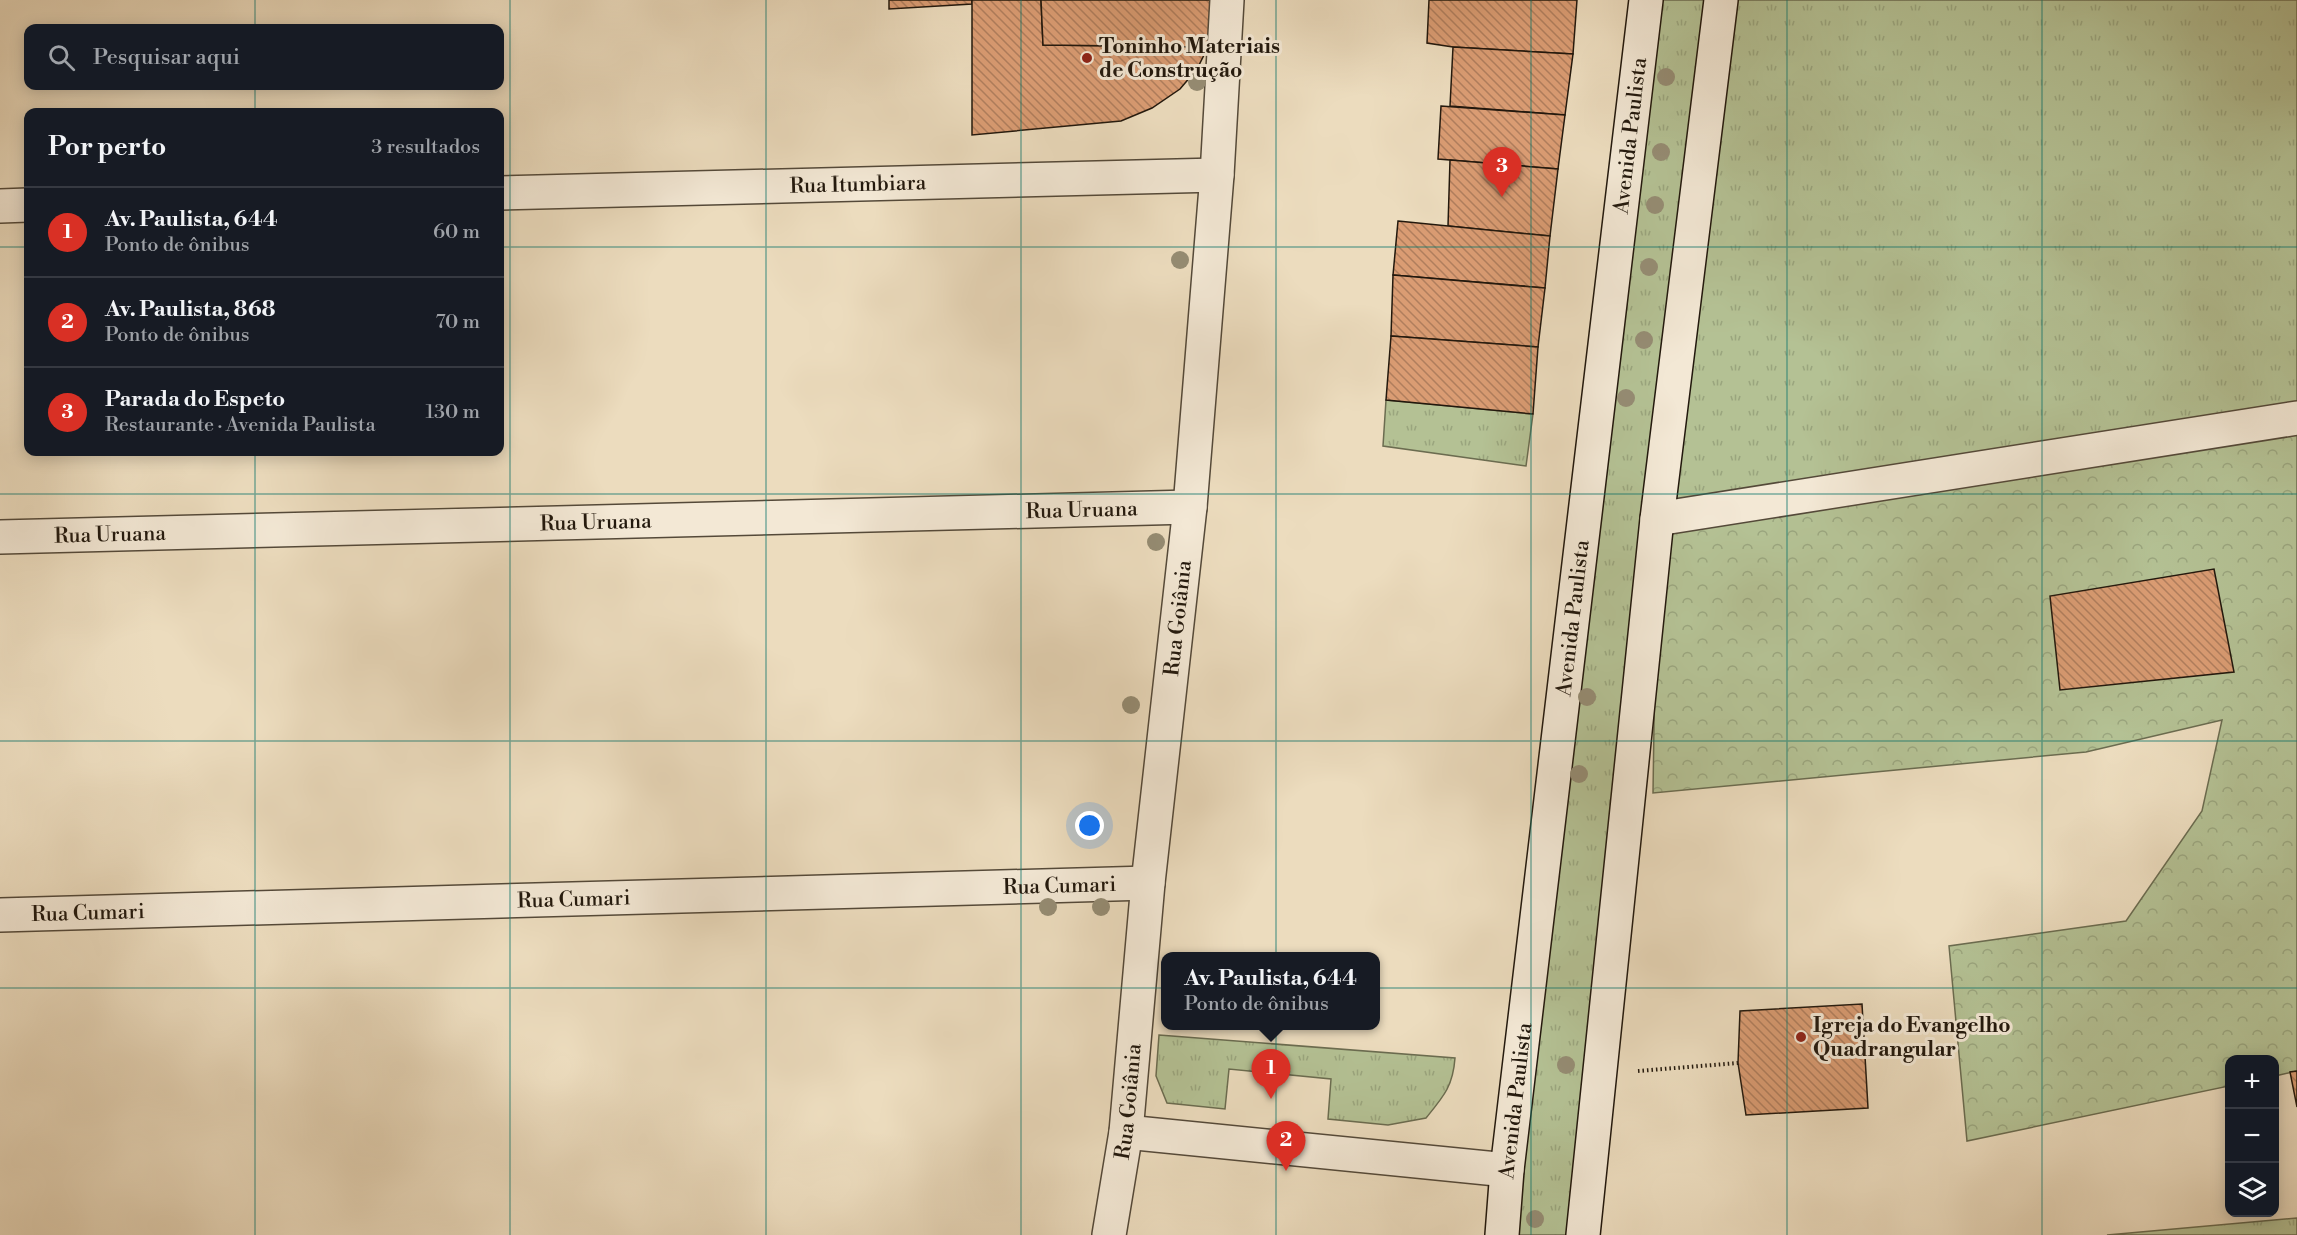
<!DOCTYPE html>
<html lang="pt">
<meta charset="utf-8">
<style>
:root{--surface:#171b24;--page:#20242c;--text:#f1f3f6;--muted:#9ea1a6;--line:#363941;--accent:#d93025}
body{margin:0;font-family:"Libre Bodoni",serif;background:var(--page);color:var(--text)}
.controls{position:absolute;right:18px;bottom:18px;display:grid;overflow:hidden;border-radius:12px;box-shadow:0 3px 15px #0003}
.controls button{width:54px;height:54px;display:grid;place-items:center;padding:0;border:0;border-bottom:2px solid var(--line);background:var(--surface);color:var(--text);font:30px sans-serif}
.you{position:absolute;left:1090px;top:826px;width:21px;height:21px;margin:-15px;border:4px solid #fff;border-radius:50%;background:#1a73e8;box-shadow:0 0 0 9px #1a73e833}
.badge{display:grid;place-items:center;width:39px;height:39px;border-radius:50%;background:var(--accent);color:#fff;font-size:20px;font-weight:700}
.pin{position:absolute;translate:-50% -50px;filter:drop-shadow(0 2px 3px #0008)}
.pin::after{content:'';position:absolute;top:32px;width:21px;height:18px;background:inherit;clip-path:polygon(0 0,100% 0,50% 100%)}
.popup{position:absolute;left:1161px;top:952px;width:219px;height:78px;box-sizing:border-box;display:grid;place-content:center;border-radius:12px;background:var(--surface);filter:drop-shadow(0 2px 4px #0005);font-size:20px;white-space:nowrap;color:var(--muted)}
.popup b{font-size:22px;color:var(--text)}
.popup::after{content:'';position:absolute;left:50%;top:100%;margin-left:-12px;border:12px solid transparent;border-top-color:var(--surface)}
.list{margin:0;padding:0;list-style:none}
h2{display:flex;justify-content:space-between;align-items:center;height:78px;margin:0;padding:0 24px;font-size:26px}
h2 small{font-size:20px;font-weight:400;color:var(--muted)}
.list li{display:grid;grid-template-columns:39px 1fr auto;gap:18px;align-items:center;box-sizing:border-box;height:90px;padding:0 24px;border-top:2px solid var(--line)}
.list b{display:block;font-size:22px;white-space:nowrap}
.list p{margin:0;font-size:20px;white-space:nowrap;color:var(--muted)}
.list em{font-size:20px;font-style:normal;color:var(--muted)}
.icon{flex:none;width:33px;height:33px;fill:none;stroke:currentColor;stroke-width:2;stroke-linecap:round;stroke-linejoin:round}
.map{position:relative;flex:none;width:2297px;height:1235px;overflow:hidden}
.search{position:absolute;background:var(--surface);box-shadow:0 3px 15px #0003;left:24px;top:24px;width:480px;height:66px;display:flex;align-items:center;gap:15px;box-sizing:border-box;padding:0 21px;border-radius:12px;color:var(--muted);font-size:22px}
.panel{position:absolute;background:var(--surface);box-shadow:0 3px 15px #0003;left:24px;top:108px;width:480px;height:348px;border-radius:12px}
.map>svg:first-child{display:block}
.grass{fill:url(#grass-tufts);stroke:#6b6c50;stroke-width:1.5}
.forest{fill:url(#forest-crowns);stroke:#6b6c50;stroke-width:1.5}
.building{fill:url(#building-back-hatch);stroke:#22180d;stroke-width:1.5}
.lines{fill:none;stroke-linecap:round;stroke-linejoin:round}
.minor-casing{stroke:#544939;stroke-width:36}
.secondary-casing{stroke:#22180d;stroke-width:36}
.path{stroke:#22180d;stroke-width:4;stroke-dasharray:1.5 3;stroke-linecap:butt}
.minor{stroke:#f3e8d5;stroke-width:33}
.secondary{stroke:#f3e8d5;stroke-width:33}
.tree{fill:#958c73}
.grid{fill:none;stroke:#0f766e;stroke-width:1.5;stroke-opacity:0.55}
.poi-dot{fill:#8f2418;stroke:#f3e8d5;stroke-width:2}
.labels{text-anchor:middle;stroke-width:6;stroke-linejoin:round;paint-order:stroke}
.poi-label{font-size:21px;font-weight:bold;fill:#22180d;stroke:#f3e8d5;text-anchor:start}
.street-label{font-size:21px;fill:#22180d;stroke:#f3e8d5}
</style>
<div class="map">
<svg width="2297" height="1235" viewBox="0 0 2297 1235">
<defs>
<pattern id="grass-tufts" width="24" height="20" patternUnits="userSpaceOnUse" patternTransform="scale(1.5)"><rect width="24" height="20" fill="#b4c194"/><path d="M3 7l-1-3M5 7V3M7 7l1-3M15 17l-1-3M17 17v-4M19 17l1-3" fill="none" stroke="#9aa57e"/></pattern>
<pattern id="forest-crowns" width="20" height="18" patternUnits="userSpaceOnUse" patternTransform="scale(1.5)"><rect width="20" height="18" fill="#b4c194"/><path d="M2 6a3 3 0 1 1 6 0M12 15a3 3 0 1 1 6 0" fill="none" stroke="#9aa57e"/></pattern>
<pattern id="building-back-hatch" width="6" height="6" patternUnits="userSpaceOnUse" patternTransform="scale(1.5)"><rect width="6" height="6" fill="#da9c73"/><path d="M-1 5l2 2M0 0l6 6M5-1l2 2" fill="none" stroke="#b07e5d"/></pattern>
</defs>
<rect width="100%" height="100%" fill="#ecdcbe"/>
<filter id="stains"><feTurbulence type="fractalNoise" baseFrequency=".00333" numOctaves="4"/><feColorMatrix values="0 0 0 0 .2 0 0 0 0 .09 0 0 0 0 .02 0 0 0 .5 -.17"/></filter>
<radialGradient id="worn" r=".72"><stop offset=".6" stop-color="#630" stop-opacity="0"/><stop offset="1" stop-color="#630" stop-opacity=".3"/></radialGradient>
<g class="grass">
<path d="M1646 0H2297V413L1657 519 1583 1235H1502Z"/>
<path d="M1386 400 1533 414 1526 466 1383 446Z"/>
<path d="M1159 1035 1455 1058C1453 1086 1444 1096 1426 1118L1388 1125 1328 1119 1331 1079 1229 1069 1225 1109 1167 1103 1156 1076Z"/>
<path d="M2297 1218V1235H2107Z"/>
</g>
<path class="forest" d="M2297 418V1071L2275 1076 2274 1060H2230L2229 1086 1967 1141 1949 946 2126 921 2202 811 2222 720 2086 752 1653 793 1657 519Z"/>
<g class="building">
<path d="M889 0H972V4L889 9Z"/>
<path d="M972 0H1041L1043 45 1208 47 1197 69 1180 89 1152 108 1121 121 972 135Z"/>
<path d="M1041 0H1213L1208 47 1043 45Z"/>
<path d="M1429 0H1577L1573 54 1453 47 1427 43Z"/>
<path d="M1453 47 1573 54 1565 115 1450 106Z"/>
<path d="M1441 106 1565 115 1558 169 1438 159Z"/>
<path d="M1450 160 1558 169 1550 236 1448 226Z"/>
<path d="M1398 221 1550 236 1545 288 1393 275Z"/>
<path d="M1393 275 1545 288 1538 347 1391 336Z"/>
<path d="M1391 336 1538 347 1533 414 1386 400Z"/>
<path d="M2214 569 2234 672 2060 690 2050 596Z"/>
<path d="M1862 1004 1868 1108 1746 1115 1738 1063 1740 1011Z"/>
<path d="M2297 1071V1107L2290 1072Z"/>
</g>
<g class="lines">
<g class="minor-casing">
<g id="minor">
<path id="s1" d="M500 193 1217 175"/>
<path d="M0 206 28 205"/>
<path d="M1657 519 2297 418"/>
<path id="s2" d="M0 537 1190 507"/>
<path id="s3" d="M0 915 1148 883"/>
<path d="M1126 1132 1507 1170"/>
<path id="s4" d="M1109 1235 1126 1132 1148 883 1190 507 1217 175 1227 0"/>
</g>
</g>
<g class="secondary-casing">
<g id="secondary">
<path id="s5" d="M1502 1235 1507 1170 1646 0"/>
<path d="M1583 1235 1657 519 1721 0"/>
</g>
</g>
<path class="path" d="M1638 1071 1738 1063"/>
<use href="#minor" class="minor"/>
<use href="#secondary" class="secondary"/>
</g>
<g class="tree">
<circle cx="1666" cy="77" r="9"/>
<circle cx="1197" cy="82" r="9"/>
<circle cx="1661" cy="152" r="9"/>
<circle cx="1655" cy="205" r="9"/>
<circle cx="1180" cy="260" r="9"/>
<circle cx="1649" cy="267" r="9"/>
<circle cx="1644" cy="340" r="9"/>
<circle cx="1626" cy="398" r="9"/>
<circle cx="1156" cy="542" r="9"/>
<circle cx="1587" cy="697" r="9"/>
<circle cx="1131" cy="705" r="9"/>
<circle cx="1579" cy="774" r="9"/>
<circle cx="1048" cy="907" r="9"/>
<circle cx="1101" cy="907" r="9"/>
<circle cx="1566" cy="1065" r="9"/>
<circle cx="1535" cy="1219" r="9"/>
</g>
<path class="grid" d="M255 0V28M510 0V1235M766 0V1235M1021 0V1235M1276 0V1235M1531 0V1235M1787 0V1235M2042 0V1235M255 86V112M0 247H28M500 247H2297M255 452V1235M0 494H2297M0 741H2297M0 988H2297"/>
<g class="poi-dot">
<circle cx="1087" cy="58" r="6"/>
<circle cx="1801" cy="1037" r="6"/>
</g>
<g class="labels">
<g class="poi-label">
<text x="1099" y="53">Toninho Materiais<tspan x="1099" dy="24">de Construção</tspan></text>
<text x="1813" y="1032">Igreja do Evangelho<tspan x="1813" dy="24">Quadrangular</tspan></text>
</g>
<g class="street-label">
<text dy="7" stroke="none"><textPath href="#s5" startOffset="1107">Avenida Paulista</textPath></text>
<text dy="7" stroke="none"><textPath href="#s1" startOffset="358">Rua Itumbiara</textPath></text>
<text dy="7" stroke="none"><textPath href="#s2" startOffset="1082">Rua Uruana</textPath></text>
<text dy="7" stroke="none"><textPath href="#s2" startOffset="596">Rua Uruana</textPath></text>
<text dy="7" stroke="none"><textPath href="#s2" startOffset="110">Rua Uruana</textPath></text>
<text dy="7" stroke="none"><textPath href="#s5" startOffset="621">Avenida Paulista</textPath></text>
<text dy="7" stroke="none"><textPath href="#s4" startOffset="621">Rua Goiânia</textPath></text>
<text dy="7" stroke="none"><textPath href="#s3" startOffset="1060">Rua Cumari</textPath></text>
<text dy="7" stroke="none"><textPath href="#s3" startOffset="574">Rua Cumari</textPath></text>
<text dy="7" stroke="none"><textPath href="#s3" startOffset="88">Rua Cumari</textPath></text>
<text dy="7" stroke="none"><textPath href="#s5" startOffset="135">Avenida Paulista</textPath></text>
<text dy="7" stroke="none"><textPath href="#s4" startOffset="135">Rua Goiânia</textPath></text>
</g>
</g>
<rect width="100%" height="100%" filter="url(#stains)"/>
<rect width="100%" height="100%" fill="url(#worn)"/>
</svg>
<div class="controls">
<button>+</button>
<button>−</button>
<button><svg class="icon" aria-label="layers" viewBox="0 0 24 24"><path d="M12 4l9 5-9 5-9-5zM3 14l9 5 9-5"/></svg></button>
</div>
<div class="you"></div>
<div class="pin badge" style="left:1271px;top:1099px">1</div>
<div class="popup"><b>Av. Paulista, 644</b>Ponto de ônibus</div>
<div class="pin badge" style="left:1286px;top:1171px">2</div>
<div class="pin badge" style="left:1502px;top:197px">3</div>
<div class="search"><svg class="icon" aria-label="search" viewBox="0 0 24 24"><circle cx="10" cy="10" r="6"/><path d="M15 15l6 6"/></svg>Pesquisar aqui</div>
<section class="panel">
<h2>Por perto<small>3 resultados</small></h2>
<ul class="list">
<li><span class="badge">1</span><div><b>Av. Paulista, 644</b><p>Ponto de ônibus</p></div><em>60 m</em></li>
<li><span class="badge">2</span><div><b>Av. Paulista, 868</b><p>Ponto de ônibus</p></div><em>70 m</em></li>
<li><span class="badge">3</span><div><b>Parada do Espeto</b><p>Restaurante · Avenida Paulista</p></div><em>130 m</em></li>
</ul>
</section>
</div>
